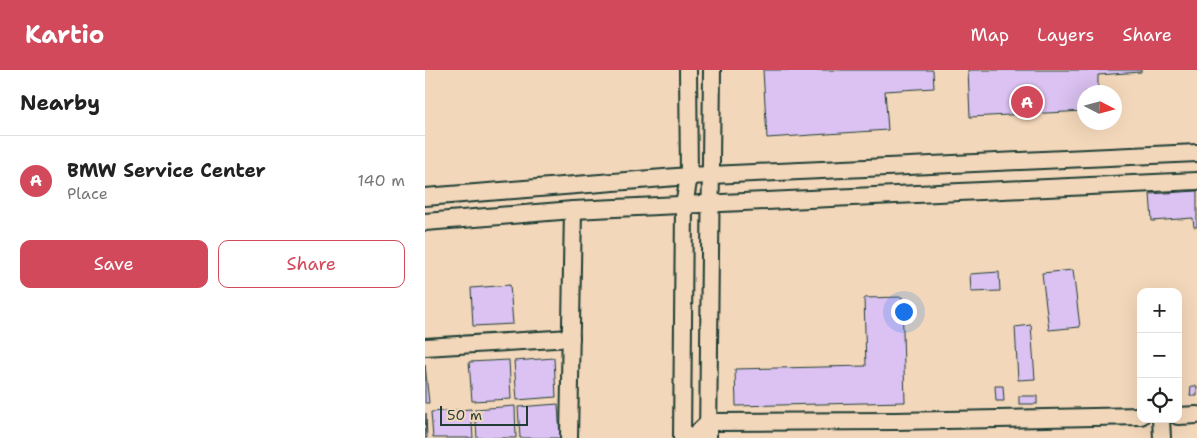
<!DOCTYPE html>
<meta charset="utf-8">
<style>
:root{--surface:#fff;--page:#f2f2f2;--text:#222;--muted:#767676;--line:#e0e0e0;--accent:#d1495b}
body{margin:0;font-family:"Shantell Sans",sans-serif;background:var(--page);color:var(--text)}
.controls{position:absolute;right:15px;bottom:15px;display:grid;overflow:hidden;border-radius:10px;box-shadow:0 5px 20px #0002}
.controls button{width:45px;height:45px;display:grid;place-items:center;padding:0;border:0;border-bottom:1px solid var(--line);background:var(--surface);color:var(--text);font:25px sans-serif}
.compass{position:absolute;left:652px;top:15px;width:45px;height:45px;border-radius:50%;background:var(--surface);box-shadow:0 5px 20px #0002;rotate:96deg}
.scale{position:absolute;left:15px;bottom:12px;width:88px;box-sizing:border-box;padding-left:5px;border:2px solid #1f3d34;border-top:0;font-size:14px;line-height:18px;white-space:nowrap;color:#1f3d34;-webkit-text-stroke:4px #f3d7ba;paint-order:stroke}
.you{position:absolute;left:478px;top:241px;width:18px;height:18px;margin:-12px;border:4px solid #fff;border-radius:50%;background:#1a73e8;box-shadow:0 0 0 8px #1a73e833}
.badge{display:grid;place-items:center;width:32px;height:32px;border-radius:50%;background:var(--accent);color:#fff;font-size:16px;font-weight:700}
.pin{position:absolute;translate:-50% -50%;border:2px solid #fff;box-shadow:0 1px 5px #0006}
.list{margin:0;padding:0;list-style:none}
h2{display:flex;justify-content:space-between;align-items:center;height:65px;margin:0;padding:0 20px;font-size:21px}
h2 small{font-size:16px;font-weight:400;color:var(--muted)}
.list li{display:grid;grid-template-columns:32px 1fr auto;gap:15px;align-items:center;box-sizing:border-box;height:90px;padding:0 20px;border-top:1px solid var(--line)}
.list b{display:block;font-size:19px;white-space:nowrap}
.list p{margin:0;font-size:16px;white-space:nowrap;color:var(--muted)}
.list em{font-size:16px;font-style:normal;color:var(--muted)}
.actions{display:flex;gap:10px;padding:15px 20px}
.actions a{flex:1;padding:11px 0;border:1px solid var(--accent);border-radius:10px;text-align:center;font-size:18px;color:var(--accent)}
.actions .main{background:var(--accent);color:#fff}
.icon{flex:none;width:28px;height:28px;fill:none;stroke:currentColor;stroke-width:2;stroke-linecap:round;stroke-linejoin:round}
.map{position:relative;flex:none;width:772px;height:368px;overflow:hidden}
header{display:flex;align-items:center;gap:30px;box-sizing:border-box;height:70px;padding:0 25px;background:var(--accent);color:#fff}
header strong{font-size:24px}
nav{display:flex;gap:28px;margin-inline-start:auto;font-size:18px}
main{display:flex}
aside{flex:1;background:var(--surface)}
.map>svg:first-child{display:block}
.building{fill:#dbc2f2;stroke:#1f3d34}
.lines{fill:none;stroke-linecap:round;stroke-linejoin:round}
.minor-casing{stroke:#1f3d34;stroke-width:20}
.minor{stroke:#f3d7ba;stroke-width:16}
</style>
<header>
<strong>Kartio</strong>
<nav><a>Map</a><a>Layers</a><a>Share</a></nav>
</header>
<main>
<aside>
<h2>Nearby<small></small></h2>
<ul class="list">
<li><span class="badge">A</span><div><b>BMW Service Center</b><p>Place</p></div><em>140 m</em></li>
</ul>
<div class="actions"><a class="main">Save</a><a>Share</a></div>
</aside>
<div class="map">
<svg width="772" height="368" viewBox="0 0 772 368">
<rect width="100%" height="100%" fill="#f3d7ba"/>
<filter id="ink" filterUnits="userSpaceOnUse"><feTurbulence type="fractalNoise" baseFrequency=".02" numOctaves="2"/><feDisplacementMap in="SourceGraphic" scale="10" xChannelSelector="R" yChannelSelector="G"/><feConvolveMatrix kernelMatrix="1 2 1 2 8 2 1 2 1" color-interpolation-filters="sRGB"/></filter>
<g filter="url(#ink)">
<g class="building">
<path d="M338 0H508L509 18 460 21 463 60 342 68Z"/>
<path d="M543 0H716V2L673 5V22H660V41L545 47Z"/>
<path d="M772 121V157H769L768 148 727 151 725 124Z"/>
<path d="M648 200 655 257 624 260 617 203Z"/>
<path d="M574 202 575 221 546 222 545 204Z"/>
<path d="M85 215 88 254 48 256 46 218Z"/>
<path d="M477 227 480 332 311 336 310 299 441 296 439 228Z"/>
<path d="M606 255 610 309 593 310 590 257Z"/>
<path d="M129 288 131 327 92 330 89 291Z"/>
<path d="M84 290 86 329 47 331 44 292Z"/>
<path d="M0 294 4 333H0Z"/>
<path d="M570 316H578L579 331H571Z"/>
<path d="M766 316H772V326H765Z"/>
<rect x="594" y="326" width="18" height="8"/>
<path d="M133 334 135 368H95L93 337Z"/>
<path d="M90 336 91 368H52L50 339Z"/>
<path d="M46 339 48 368H8L6 342Z"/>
<path d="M1 343 2 368H0Z"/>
</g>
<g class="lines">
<g class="minor-casing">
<g id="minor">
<path d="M0 127 264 106 772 83"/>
<path d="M0 152 148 140 772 111"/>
<path d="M0 277 146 268"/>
<path d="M753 346 772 345"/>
<path d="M736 349 737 368"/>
<path d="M144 368 148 140"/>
<path d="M257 368 259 136 264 106 263 0"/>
<path d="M267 368 284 352 470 351 716 346"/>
<path d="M283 368 287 0"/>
</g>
</g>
<use href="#minor" class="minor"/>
</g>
</g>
</svg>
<div class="controls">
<button>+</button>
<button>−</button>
<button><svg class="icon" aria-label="locate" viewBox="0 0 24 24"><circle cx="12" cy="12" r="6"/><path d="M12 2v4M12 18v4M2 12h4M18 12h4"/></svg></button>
</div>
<svg class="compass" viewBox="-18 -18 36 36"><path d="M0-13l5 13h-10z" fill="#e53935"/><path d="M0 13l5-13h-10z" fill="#767676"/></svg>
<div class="scale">50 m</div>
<div class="you"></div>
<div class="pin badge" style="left:602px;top:32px">A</div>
</div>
</main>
